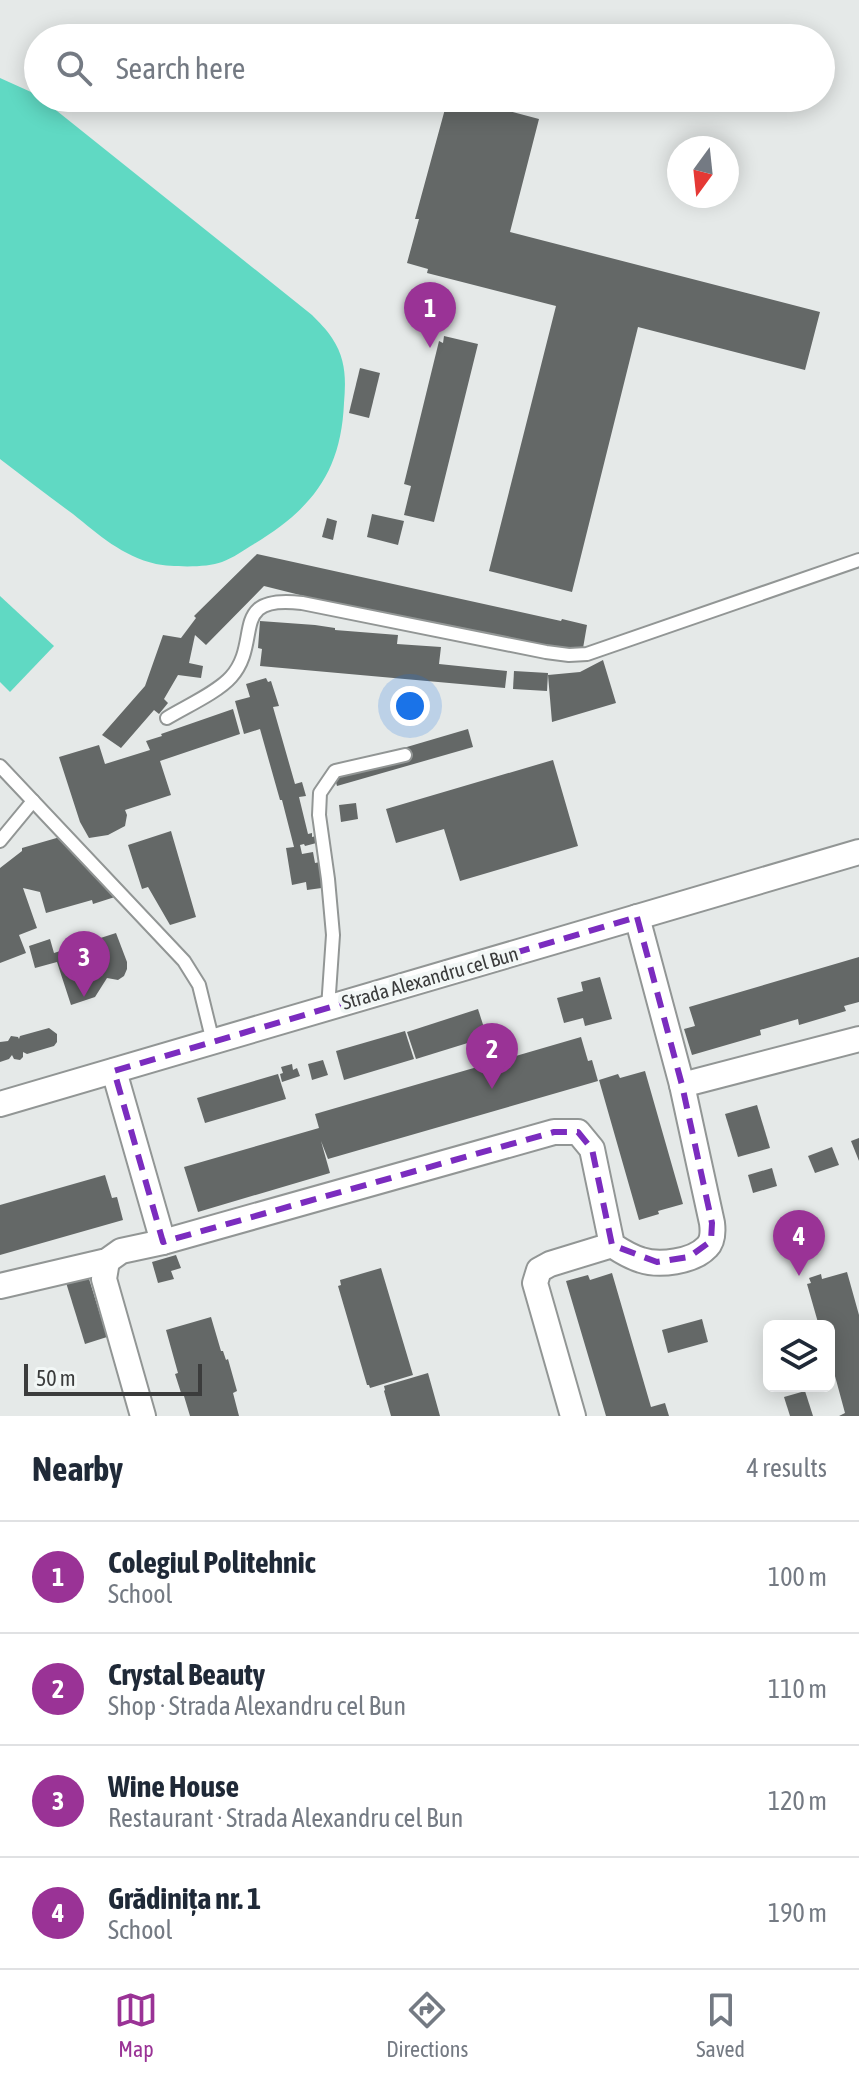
<!DOCTYPE html>
<meta charset="utf-8">
<style>
:root{--surface:#fff;--page:#f6f6f7;--text:#1f2937;--muted:#747a83;--line:#e0e1e3;--accent:#9a3396}
body{margin:0;font-family:"Asap Condensed",sans-serif;background:var(--page);color:var(--text)}
.controls{position:absolute;right:24px;bottom:24px;display:grid;overflow:hidden;border-radius:12px;box-shadow:0 4px 20px #0003}
.controls button{width:72px;height:72px;display:grid;place-items:center;padding:0;border:0;border-bottom:2px solid var(--line);background:var(--surface);color:var(--text);font:40px sans-serif}
.compass{position:absolute;left:667px;top:136px;width:72px;height:72px;border-radius:50%;background:var(--surface);box-shadow:0 4px 20px #0003;rotate:195deg}
.scale{position:absolute;left:24px;bottom:20px;width:178px;box-sizing:border-box;padding-left:8px;border:4px solid #3b3c3c;border-top:0;font-size:22px;line-height:28px;white-space:nowrap;color:#3b3c3c;-webkit-text-stroke:6px #f2f7f6;paint-order:stroke}
.you{position:absolute;left:410px;top:706px;width:28px;height:28px;margin:-20px;border:6px solid #fff;border-radius:50%;background:#1a73e8;box-shadow:0 0 0 12px #1a73e833}
.badge{display:grid;place-items:center;width:52px;height:52px;border-radius:50%;background:var(--accent);color:#fff;font-size:26px;font-weight:700}
.pin{position:absolute;translate:-50% -66px;filter:drop-shadow(0 2px 4px #0008)}
.pin::after{content:'';position:absolute;top:42px;width:28px;height:24px;background:inherit;clip-path:polygon(0 0,100% 0,50% 100%)}
.list{margin:0;padding:0;list-style:none}
h2{display:flex;justify-content:space-between;align-items:center;height:104px;margin:0;padding:0 32px;font-size:34px}
h2 small{font-size:26px;font-weight:400;color:var(--muted)}
.list li{display:grid;grid-template-columns:52px 1fr auto;gap:24px;align-items:center;box-sizing:border-box;height:112px;padding:0 32px;border-top:2px solid var(--line)}
.list b{display:block;font-size:30px;white-space:nowrap}
.list p{margin:0;font-size:26px;white-space:nowrap;color:var(--muted)}
.list em{font-size:26px;font-style:normal;color:var(--muted)}
.icon{flex:none;width:44px;height:44px;fill:none;stroke:currentColor;stroke-width:2;stroke-linecap:round;stroke-linejoin:round}
.map{position:relative;flex:none;width:859px;height:1416px;overflow:hidden}
.search{position:absolute;background:var(--surface);box-shadow:0 4px 20px #0003;left:24px;right:24px;top:24px;height:88px;display:flex;align-items:center;gap:20px;box-sizing:border-box;padding:0 28px;border-radius:44px;color:var(--muted);font-size:30px}
.sheet{height:552px;background:var(--surface)}
nav{display:flex;justify-content:space-around;align-items:center;box-sizing:border-box;height:112px;border-top:2px solid var(--line);background:var(--surface);font-size:22px;color:var(--muted)}
nav a{display:grid;justify-items:center;gap:4px}
nav .on{color:var(--accent)}
.map>svg:first-child{display:block}
.green{fill:#60d9c3}
.building{fill:#646867}
.lines{fill:none;stroke-linecap:round;stroke-linejoin:round}
.lane-casing{stroke:#929695;stroke-width:16}
.street-casing{stroke:#929695;stroke-width:28}
.lane{stroke:#fff;stroke-width:12}
.street{stroke:#fff;stroke-width:24}
.marked{fill:none;stroke:#7b2cbf;stroke-width:6;stroke-dasharray:16 10;stroke-linejoin:round}
.labels{text-anchor:middle;stroke-width:8;stroke-linejoin:round;paint-order:stroke}
.street-label{font-size:20px;fill:#3b3c3c;stroke:#f2f7f6}
</style>
<div class="map">
<svg width="859" height="1416" viewBox="0 0 859 1416">
<rect width="100%" height="100%" fill="#e5e9e8"/>
<g class="green">
<path d="M0 78 31 92 47 103 312 315C319 322 327 330 332 338 346 359 346 379 344 403 341 472 312 509 254 544 244 550 233 558 222 562 206 568 173 567 156 564 122 556 99 535 73 514 48 496 24 477 0 459Z"/>
<path d="M0 596 54 646 10 692 0 682Z"/>
</g>
<g class="building">
<path d="M448 98H459L539 119 510 232 820 312 805 370 638 327 572 592 489 571 556 306 427 273 428 269 407 263 419 219H415Z"/>
<path d="M444 336 478 344 434 522 404 515 411 486 404 484 439 341 443 343Z"/>
<path d="M360 368 380 373 369 418 349 413Z"/>
<path d="M372 514 404 521 398 545 367 537Z"/>
<path d="M327 518 337 521 333 540 322 537Z"/>
<path d="M257 554 561 621 562 619 587 625 582 654 352 607V608L264 586 206 645 195 635 189 663 203 666 201 678 178 675 164 699 168 703 159 714 154 710 121 748 102 735 145 686 163 635 181 638 196 618 194 616Z"/>
<path d="M260 621 315 625 335 628V630L398 635 397 644 441 647 439 664 507 671 505 688 260 666 262 649 258 648Z"/>
<path d="M603 660 616 703 552 722 548 675 580 672Z"/>
<path d="M514 671 548 673 547 691 513 689Z"/>
<path d="M266 678 268 682 271 681 279 706 273 707 295 784 302 782 306 796 299 797 308 834 312 833V837L323 834 324 841 305 846 304 844 300 845 302 854 313 852 315 863 325 861 329 887 307 890 306 882 292 885 286 848 294 847 282 800H280L260 729 244 734 235 701 250 697 246 684Z"/>
<path d="M233 709 240 734 160 761 171 795 125 810 127 815 125 826 108 835 89 838 80 822 59 757 99 745 105 764 150 750 146 741 162 736 161 734Z"/>
<path d="M468 729 473 747 337 786 332 769Z"/>
<path d="M553 760 578 846 460 881 444 829 396 843 386 809Z"/>
<path d="M356 803 358 819 341 822 339 805Z"/>
<path d="M171 831 196 917 170 925 148 887 142 889 128 845Z"/>
<path d="M60 837 118 896 93 904 92 900 46 913 40 892 23 888 37 928 19 935 26 953 0 963V868L22 851V848Z"/>
<path d="M116 933 127 962V969L124 976 118 980 107 978 95 997 71 1005 57 962 35 968 29 946 50 939 54 953Z"/>
<path d="M859 957V1002L844 1006 846 1011 799 1025 798 1019 760 1030 761 1035 692 1055 684 1029 695 1026 689 1007Z"/>
<path d="M600 977 612 1019 585 1026 583 1018 564 1023 557 998 583 991 581 982Z"/>
<path d="M478 1009 487 1037 416 1059 407 1032Z"/>
<path d="M49 1028 57 1034V1042L54 1046 27 1054 23 1052V1057L20 1060 14 1059 12 1055 9 1059 0 1062V1042L8 1041 11 1036 18 1037 19 1039 20 1036Z"/>
<path d="M405 1031 414 1059 344 1080 336 1051Z"/>
<path d="M581 1037 588 1061 592 1060 598 1081 328 1159 321 1141 330 1173 198 1212 184 1167 319 1128 315 1114Z"/>
<path d="M323 1060 328 1075 312 1080 308 1064Z"/>
<path d="M292 1064 293 1070 297 1068 300 1076 282 1082 280 1074 283 1073 281 1067Z"/>
<path d="M645 1071 683 1204 658 1211 659 1214 639 1220 599 1080 618 1074 620 1078Z"/>
<path d="M278 1074 286 1099 205 1123 197 1098Z"/>
<path d="M757 1105 770 1148 738 1157 725 1114Z"/>
<path d="M859 1138V1161L851 1141Z"/>
<path d="M832 1147 839 1165 815 1173 808 1156Z"/>
<path d="M772 1168 777 1186 753 1193 748 1175Z"/>
<path d="M105 1175 112 1198 117 1197 123 1220 0 1255V1205Z"/>
<path d="M176 1255 181 1268 171 1271 174 1279 158 1283 152 1262Z"/>
<path d="M381 1268 413 1375 370 1388 369 1385H367L338 1286 341 1285 340 1280Z"/>
<path d="M86 1269 107 1337 85 1344 64 1276Z"/>
<path d="M847 1272 859 1315V1416H839L845 1413 832 1365 829 1366V1326H819L807 1284 811 1283 809 1278 821 1274 822 1279Z"/>
<path d="M612 1273 651 1407 665 1403 669 1416H606L566 1281 588 1275 590 1280Z"/>
<path d="M211 1317 221 1351H223L226 1360 228 1359 237 1391 233 1393 239 1416H190L184 1396H182L175 1374 178 1373 166 1330Z"/>
<path d="M702 1319 708 1342 668 1353 662 1330Z"/>
<path d="M428 1373 440 1416H391L384 1391 385 1390 384 1386Z"/>
<path d="M805 1391 813 1416H790L784 1397Z"/>
</g>
<g class="lines">
<g class="lane-casing">
<g id="lane">
<path d="M167 718C185 707 218 692 231 677 263 641 227 594 302 603L546 652 569 655 587 654 859 560"/>
<path d="M0 766 184 961 199 985 213 1042"/>
<path d="M0 841 33 801"/>
<path d="M328 1008 333 935 328 879 319 815 320 793 335 771 405 755"/>
</g>
</g>
<g class="street-casing">
<g id="street">
<path d="M114 1071 163 1242"/>
<path d="M682 1085 859 1039"/>
<path d="M0 1104 859 852"/>
<path d="M107 1261 104 1279 143 1416"/>
<path d="M0 1286 107 1261 121 1251 163 1242 554 1132H578L592 1149 612 1245C621 1251 631 1257 641 1260 659 1266 693 1262 707 1247 713 1241 713 1231 712 1223L682 1085 637 917"/>
<path d="M573 1416 535 1283 539 1270 550 1264 612 1245"/>
</g>
</g>
<use href="#lane" class="lane"/>
<use href="#street" class="street"/>
</g>
<path class="marked" d="M637 917 682 1085 712 1223 711 1241 689 1257 657 1262 612 1245 592 1149 578 1132H554L163 1242 114 1071Z"/>
<g class="labels">
<g class="street-label">
<text transform="translate(430 978) rotate(-16)" y="7">Strada Alexandru cel Bun</text>
</g>
</g>
</svg>
<div class="controls">
<button><svg class="icon" aria-label="layers" viewBox="0 0 24 24"><path d="M12 4l9 5-9 5-9-5zM3 14l9 5 9-5"/></svg></button>
</div>
<svg class="compass" viewBox="-18 -18 36 36"><path d="M0-13l5 13h-10z" fill="#e53935"/><path d="M0 13l5-13h-10z" fill="#747a83"/></svg>
<div class="scale">50 m</div>
<div class="you"></div>
<div class="pin badge" style="left:430px;top:348px">1</div>
<div class="pin badge" style="left:492px;top:1089px">2</div>
<div class="pin badge" style="left:84px;top:997px">3</div>
<div class="pin badge" style="left:799px;top:1276px">4</div>
<div class="search"><svg class="icon" aria-label="search" viewBox="0 0 24 24"><circle cx="10" cy="10" r="6"/><path d="M15 15l6 6"/></svg>Search here</div>
</div>
<section class="sheet">
<h2>Nearby<small>4 results</small></h2>
<ul class="list">
<li><span class="badge">1</span><div><b>Colegiul Politehnic</b><p>School</p></div><em>100 m</em></li>
<li><span class="badge">2</span><div><b>Crystal Beauty</b><p>Shop · Strada Alexandru cel Bun</p></div><em>110 m</em></li>
<li><span class="badge">3</span><div><b>Wine House</b><p>Restaurant · Strada Alexandru cel Bun</p></div><em>120 m</em></li>
<li><span class="badge">4</span><div><b>Grădinița nr. 1</b><p>School</p></div><em>190 m</em></li>
</ul>
</section>
<nav>
<a class="on"><svg class="icon" aria-label="map" viewBox="0 0 24 24"><path d="M3 6l6-2 6 2 6-2v14l-6 2-6-2-6 2zM9 4v14M15 6v14"/></svg>Map</a>
<a><svg class="icon" aria-label="directions" viewBox="0 0 24 24"><path d="M12 3l9 9-9 9-9-9zM9 14v-3h6M13 9l2 2-2 2"/></svg>Directions</a>
<a><svg class="icon" aria-label="saved" viewBox="0 0 24 24"><path d="M7 4h10v16l-5-4-5 4z"/></svg>Saved</a>
</nav>
